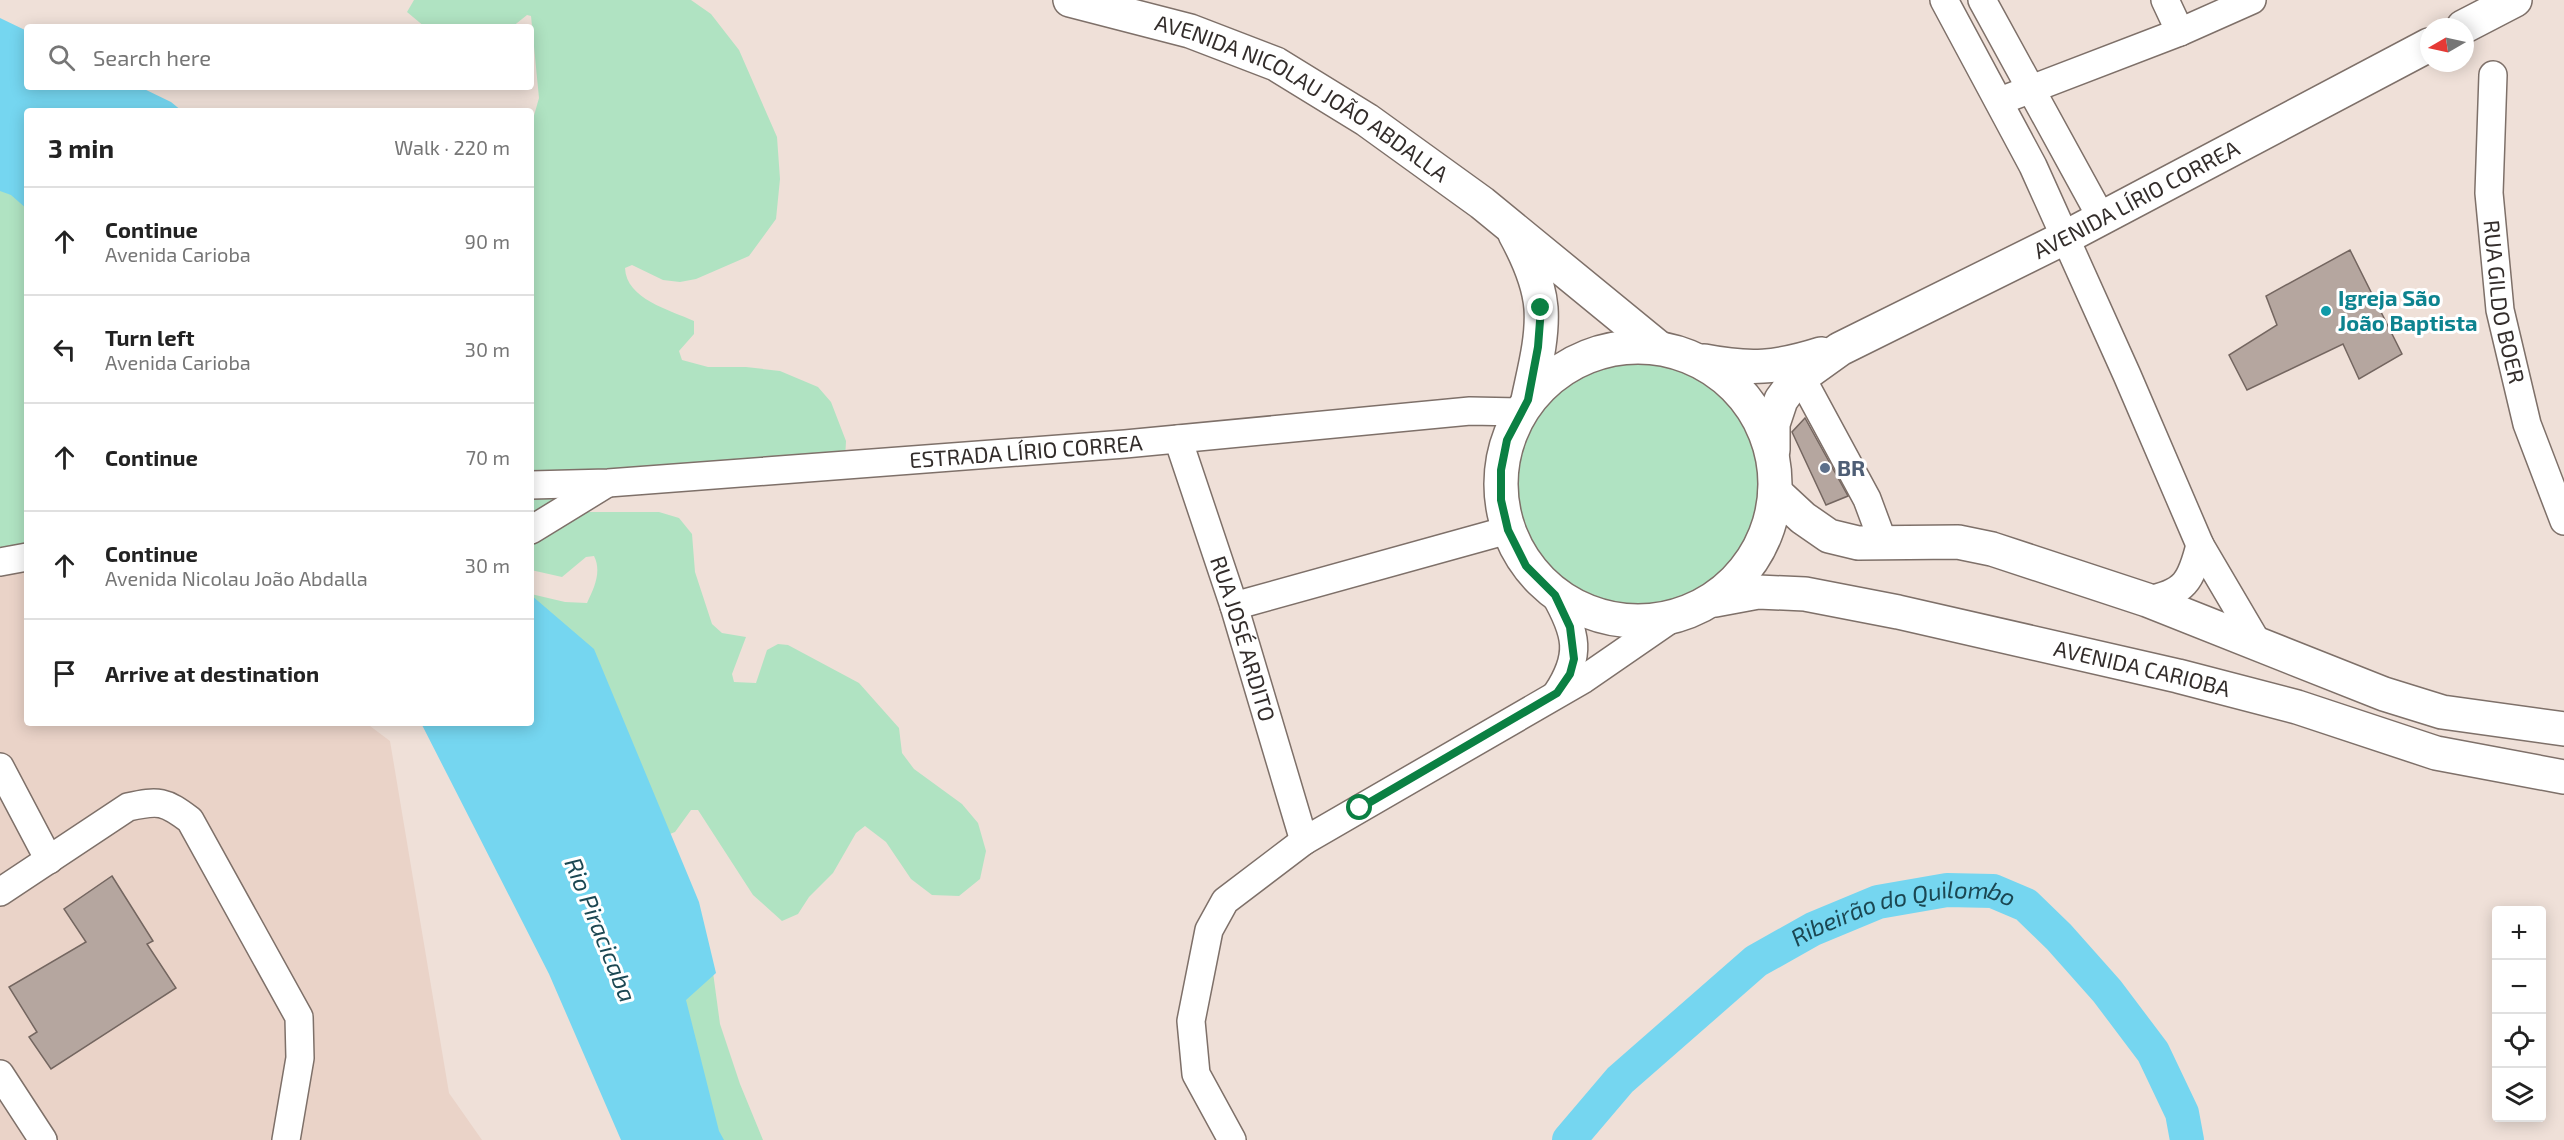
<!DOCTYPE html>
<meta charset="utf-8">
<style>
:root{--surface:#fff;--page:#f2f2f2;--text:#222;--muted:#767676;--line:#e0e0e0}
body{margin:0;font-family:"Exo 2",sans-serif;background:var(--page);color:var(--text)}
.controls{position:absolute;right:18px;bottom:18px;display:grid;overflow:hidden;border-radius:6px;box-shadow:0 3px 15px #0003}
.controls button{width:54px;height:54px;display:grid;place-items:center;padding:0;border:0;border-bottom:2px solid var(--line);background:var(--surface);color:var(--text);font:30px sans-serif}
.compass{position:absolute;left:2420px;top:18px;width:54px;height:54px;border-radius:50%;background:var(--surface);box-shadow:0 3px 15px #0003;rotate:261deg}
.stop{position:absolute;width:18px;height:18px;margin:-14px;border:4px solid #0b8043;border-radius:50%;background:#fff}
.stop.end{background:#0b8043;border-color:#fff;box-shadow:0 2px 6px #0008}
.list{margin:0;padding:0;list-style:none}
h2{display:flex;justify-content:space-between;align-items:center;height:78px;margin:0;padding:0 24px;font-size:26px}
h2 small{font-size:20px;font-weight:400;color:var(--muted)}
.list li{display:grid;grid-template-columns:39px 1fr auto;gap:18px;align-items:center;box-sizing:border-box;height:108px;padding:0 24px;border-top:2px solid var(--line)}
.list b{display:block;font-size:22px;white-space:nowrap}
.list p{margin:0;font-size:20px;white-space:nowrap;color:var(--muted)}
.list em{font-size:20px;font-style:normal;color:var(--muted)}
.icon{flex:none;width:33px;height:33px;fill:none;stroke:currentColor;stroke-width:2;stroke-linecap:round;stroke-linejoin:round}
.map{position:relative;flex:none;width:2564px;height:1140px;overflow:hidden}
.search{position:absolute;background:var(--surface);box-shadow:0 3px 15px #0003;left:24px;top:24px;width:510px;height:66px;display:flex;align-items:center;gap:15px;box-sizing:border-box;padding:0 21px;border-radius:6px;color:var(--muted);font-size:22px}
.panel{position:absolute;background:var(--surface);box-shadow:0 3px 15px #0003;left:24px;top:108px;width:510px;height:618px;border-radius:6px}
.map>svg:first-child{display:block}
.built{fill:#ead3c8}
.green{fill:#b0e3c2}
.water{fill:#75d6f0}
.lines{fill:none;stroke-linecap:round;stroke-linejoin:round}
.river{stroke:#75d6f0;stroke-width:34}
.building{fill:#b5a69f;stroke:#746660;stroke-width:1.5}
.minor-casing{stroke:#7e7069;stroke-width:30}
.major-casing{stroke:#7e7069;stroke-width:36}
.minor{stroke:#fff;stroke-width:27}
.major{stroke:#fff;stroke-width:33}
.route{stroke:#0b8043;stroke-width:8}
.culture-dot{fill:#0f9aa8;stroke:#fff;stroke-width:2}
.service-dot{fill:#5c6f8a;stroke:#fff;stroke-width:2}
.labels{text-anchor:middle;stroke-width:6;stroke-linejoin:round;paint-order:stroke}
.street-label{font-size:22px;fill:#332d2b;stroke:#fff}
.culture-label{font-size:22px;font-weight:bold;fill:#0d838f;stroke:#fff;text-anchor:start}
.service-label{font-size:22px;font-weight:bold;fill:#4e5e75;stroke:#fff;text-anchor:start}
.water-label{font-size:24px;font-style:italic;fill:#1b4752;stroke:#fff}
</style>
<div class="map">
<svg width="2564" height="1140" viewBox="0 0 2564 1140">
<rect width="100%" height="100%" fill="#efe0d8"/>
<path class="built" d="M0 526 27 537V723H366L390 741 449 1093 482 1140H0Z"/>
<g class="green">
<path d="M414 0H691L711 14 739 50 777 137 780 179 776 219 749 256 696 279 680 282 663 280 632 265 625 268C626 299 670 310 694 321V334L679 351 682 360 708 367H746L780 371 818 387 831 402 846 441 845 460 558 499 588 512H659L679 518 692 534 695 572 712 624 722 633 746 637 732 674 734 682 756 683 767 650 778 644 788 645 859 683 899 728 902 753 914 769 962 804 978 823 986 851 980 879 959 896 932 895 911 879 886 842 865 826 856 833 833 873 809 897 798 914 782 921 753 895 698 810H691L675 832 662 837 531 664V594L565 602 587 603C594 588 602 572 594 556L586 557 562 577 531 570V300L533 297 531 284V126L539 98 531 16 527 15 512 27H425L407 12Z"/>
<path d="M0 156 27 171V545L0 550Z"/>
<circle cx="1638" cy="484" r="120"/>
<path d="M652 867 712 965 720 1024 740 1084 763 1140H715Z"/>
</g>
<g class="water">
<path d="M0 18 27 31V87H140L171 102 182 111H27V209L11 195 0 191Z"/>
<path d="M531 595 594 649 699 902 716 973 686 1000 719 1131 724 1140H621L549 974 421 723H531Z"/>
</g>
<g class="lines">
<path class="river" id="s1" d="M1569 1140 1620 1080 1756 961 1813 929 1878 902 1947 890 1993 891 2026 905 2059 937 2107 991 2153 1052 2182 1113 2187 1140"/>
</g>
<g class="building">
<path d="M2350 250 2402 354 2359 379 2343 344 2247 390 2229 355 2277 325 2266 296Z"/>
<path d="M1805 418 1848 496 1826 505 1792 432Z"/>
<path d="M112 876 153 941 147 944 176 988 51 1069 29 1037 37 1032 9 987 86 942 64 909Z"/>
</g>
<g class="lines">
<g class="minor-casing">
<g id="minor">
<path d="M1944 0 2033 166 2127 375 2200 545 2257 642"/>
<path d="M1982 0 2101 217"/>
<path d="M2165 0 2180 32"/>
<path id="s2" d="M2493 75 2489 193 2500 310 2527 424 2564 521"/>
<path d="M2000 101 2180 32 2252 0"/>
<path d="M1801 377 1867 499 1883 542"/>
<path id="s3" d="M1178 439 1234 606 1304 841"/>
<path id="s4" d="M531 485 608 483 1125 444 1470 411 1520 412"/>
<path d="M531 530 606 484"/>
<path d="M0 562 27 557"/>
<path d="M1555 595C1577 634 1582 655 1557 693"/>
<path d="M2147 600C2185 593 2191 581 2200 545"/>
<path d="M1234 606 1508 530"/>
<path d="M0 767 49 860"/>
<path d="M0 892 128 807C159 800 165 801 190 820L299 1017 300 1058 286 1140"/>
<path d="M0 1074 43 1140"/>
<path d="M1232 1140 1196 1074 1191 1021 1209 930 1225 901 1304 841 1584 679 1671 619"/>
</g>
</g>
<g class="major-casing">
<g id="major">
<path id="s5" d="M1070 0 1190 31 1276 64 1367 120 1482 203 1659 348"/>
<path d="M2463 27 2515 0"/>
<path d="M1515 234C1527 256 1539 283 1541 308 1543 339 1534 371 1528 400"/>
<circle cx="1638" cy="484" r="137"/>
<path d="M1704 361C1750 370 1777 368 1821 354"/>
<path id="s6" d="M1773 450V424L1781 400 1794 382 1840 349 2066 237 2429 45"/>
<path d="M1775 492 1803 518 1829 536 1858 543 1958 542 1992 549 2147 600 2384 694 2442 712 2564 729"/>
<path id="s7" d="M1715 600 1758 592 1805 594 1898 612 2178 676 2297 707 2436 753 2564 777"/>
</g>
</g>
<use href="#minor" class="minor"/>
<use href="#major" class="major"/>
</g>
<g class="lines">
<path class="route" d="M1360 808 1557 693 1570 674 1574 659 1570 627 1555 595 1526 566 1508 530 1501 500V470L1507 440 1528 400 1538 347 1541 308"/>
</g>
<circle class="culture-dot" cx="2326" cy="311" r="6"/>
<circle class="service-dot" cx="1825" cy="468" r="6"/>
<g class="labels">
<g class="street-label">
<text dy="8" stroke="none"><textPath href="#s5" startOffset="254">AVENIDA NICOLAU JOÃO ABDALLA</textPath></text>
<text dy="8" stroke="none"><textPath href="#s6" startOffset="462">AVENIDA LÍRIO CORREA</textPath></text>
<text dy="8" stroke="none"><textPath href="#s2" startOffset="228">RUA GILDO BOER</textPath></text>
<text dy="8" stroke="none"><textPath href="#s4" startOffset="496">ESTRADA LÍRIO CORREA</textPath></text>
<text dy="8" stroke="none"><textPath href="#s3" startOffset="210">RUA JOSÉ ARDITO</textPath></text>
<text dy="8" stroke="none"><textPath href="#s7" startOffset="436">AVENIDA CARIOBA</textPath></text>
</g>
<g class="culture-label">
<text x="2338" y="306">Igreja São<tspan x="2338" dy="25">João Baptista</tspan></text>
</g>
<g class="service-label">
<text x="1837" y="476">BR</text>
</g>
<g class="water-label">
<text dy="8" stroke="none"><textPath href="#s1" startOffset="418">Ribeirão do Quilombo</textPath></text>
<text transform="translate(600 930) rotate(68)" y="8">Rio Piracicaba</text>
</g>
</g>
</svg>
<div class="controls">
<button>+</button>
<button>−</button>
<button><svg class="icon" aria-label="locate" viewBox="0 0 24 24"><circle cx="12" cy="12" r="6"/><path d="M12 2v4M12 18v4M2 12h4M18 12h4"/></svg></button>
<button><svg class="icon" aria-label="layers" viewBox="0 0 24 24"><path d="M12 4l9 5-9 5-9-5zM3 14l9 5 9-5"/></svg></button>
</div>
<svg class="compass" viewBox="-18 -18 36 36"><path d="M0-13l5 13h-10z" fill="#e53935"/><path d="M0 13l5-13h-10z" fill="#767676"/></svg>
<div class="stop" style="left:1360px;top:808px"></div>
<div class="stop end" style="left:1541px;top:308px"></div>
<div class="search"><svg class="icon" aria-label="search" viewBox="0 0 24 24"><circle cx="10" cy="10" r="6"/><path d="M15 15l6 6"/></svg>Search here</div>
<section class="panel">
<h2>3 min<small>Walk · 220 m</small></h2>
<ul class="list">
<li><svg class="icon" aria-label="ahead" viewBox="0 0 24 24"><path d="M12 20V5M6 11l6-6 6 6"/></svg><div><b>Continue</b><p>Avenida Carioba</p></div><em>90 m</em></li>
<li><svg class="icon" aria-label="left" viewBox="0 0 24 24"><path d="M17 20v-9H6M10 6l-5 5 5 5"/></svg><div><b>Turn left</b><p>Avenida Carioba</p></div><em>30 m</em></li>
<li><svg class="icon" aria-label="ahead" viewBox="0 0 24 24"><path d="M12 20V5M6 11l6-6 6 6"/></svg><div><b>Continue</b></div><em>70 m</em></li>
<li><svg class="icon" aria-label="ahead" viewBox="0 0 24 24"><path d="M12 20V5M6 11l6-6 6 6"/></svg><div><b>Continue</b><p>Avenida Nicolau João Abdalla</p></div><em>30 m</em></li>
<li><svg class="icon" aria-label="arrive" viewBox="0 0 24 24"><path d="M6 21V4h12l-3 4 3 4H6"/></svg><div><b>Arrive at destination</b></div></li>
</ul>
</section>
</div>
